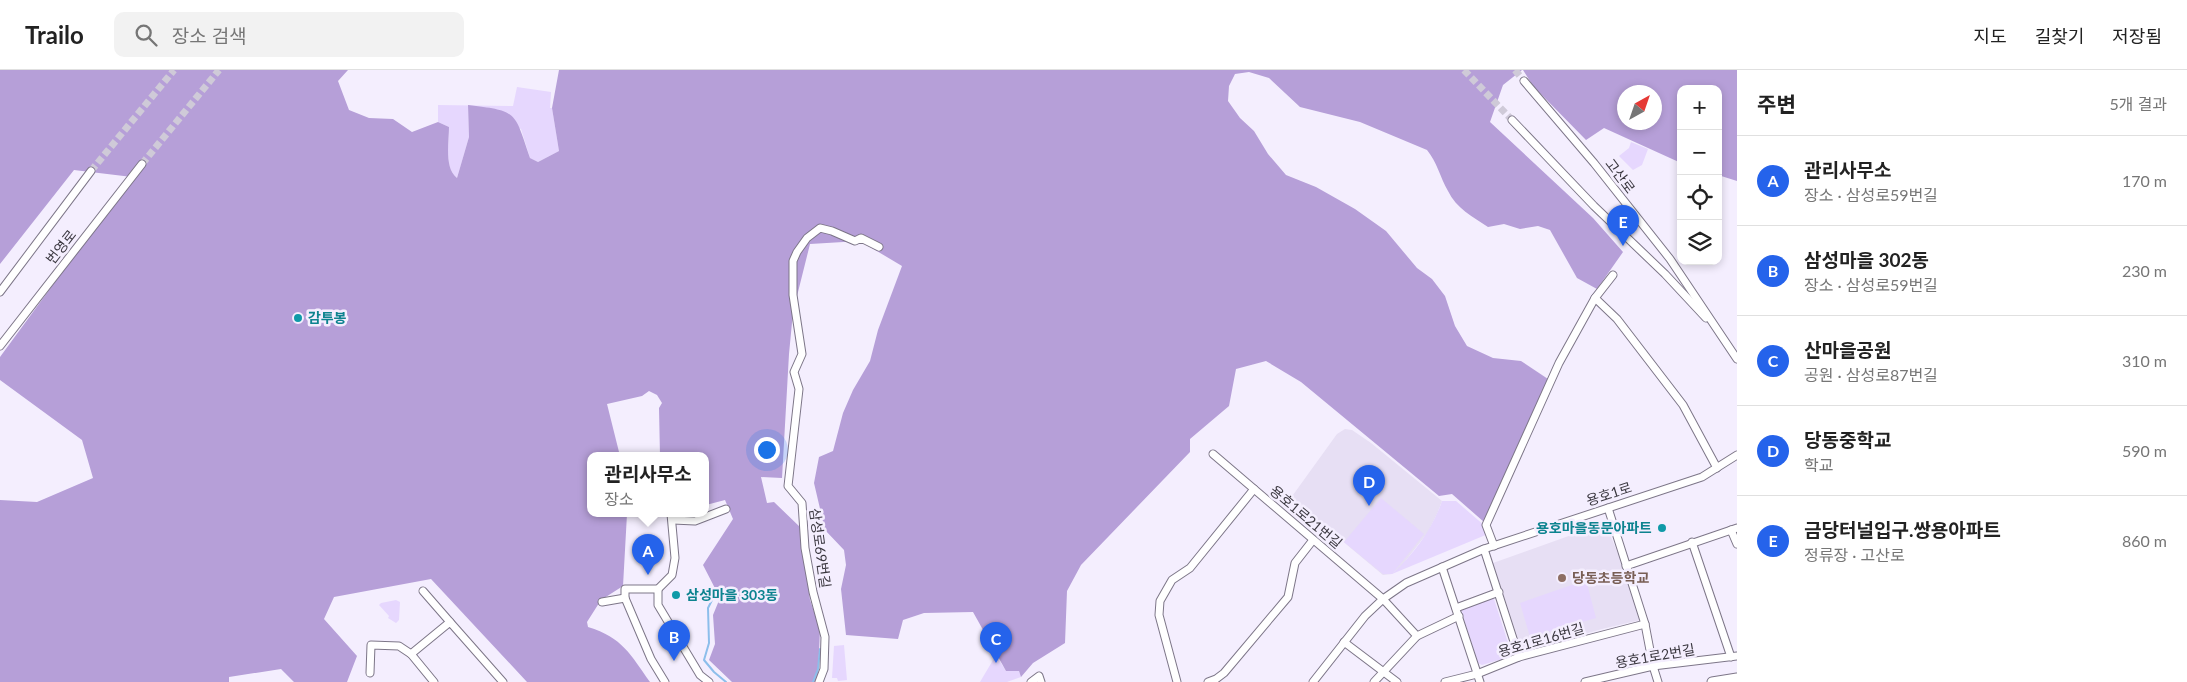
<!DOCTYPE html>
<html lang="ko">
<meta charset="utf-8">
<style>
:root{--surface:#fff;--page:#f2f2f2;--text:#222;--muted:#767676;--line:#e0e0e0;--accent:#2563eb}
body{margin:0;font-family:Lato,"Noto Sans KR",sans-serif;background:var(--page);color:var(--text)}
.controls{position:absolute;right:15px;top:15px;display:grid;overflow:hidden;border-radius:10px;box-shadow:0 2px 8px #0003}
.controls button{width:45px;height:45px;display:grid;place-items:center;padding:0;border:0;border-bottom:1px solid var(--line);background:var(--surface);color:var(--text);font:25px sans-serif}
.compass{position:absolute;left:1617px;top:15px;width:45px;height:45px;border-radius:50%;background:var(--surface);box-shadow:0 2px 8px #0003;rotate:40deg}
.you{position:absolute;left:766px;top:379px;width:18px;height:18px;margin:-12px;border:4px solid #fff;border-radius:50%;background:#1a73e8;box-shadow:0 0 0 8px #1a73e833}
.badge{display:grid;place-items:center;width:32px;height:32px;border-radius:50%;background:var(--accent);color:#fff;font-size:16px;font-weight:700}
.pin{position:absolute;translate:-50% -41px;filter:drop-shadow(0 1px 2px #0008)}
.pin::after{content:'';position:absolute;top:26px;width:18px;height:15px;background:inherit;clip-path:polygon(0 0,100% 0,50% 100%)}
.popup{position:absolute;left:587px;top:382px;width:122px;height:65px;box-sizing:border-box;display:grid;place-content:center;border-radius:10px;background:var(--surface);filter:drop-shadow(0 1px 4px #0005);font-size:16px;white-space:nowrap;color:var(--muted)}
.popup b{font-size:19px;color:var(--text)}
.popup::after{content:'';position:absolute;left:50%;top:100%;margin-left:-10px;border:10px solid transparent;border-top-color:var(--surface)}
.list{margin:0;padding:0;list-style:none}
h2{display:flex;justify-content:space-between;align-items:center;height:65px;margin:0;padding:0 20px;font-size:21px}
h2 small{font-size:16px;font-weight:400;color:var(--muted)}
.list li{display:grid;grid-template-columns:32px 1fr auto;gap:15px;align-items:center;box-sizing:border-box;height:90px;padding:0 20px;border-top:1px solid var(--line)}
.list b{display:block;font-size:19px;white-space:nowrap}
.list p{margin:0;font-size:16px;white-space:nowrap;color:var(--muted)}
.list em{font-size:16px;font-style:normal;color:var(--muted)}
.icon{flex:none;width:28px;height:28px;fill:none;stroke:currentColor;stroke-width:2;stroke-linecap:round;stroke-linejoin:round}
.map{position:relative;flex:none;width:1737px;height:612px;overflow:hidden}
header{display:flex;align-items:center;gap:30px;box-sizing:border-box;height:70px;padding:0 25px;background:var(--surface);border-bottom:1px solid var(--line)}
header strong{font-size:24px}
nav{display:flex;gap:28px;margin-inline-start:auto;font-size:18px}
.search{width:350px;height:45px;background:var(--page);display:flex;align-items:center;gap:12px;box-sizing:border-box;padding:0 18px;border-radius:10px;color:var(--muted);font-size:19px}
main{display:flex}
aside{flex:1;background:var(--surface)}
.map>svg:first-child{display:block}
.built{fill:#e7dff4}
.green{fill:#e6d7fe}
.forest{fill:#b69fd8;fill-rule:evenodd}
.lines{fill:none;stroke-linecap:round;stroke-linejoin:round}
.stream{stroke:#8cbeeb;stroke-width:2}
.minor-tunnel{stroke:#cfcad8;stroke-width:7;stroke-dasharray:7 3.5;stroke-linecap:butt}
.minor-casing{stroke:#7d7688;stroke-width:9}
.major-casing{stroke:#7d7688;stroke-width:11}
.minor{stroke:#fff;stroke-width:7}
.major{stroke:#fff;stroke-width:9}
.culture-dot{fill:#0f9aa8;stroke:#f4eefe;stroke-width:2}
.education-dot{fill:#8d6e63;stroke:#f4eefe;stroke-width:2}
.labels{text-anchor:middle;stroke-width:5;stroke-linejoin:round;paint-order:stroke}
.street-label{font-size:14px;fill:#3b3840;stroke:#f4eefe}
.culture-label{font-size:14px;font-weight:bold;fill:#0d838f;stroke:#f4eefe;text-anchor:start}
.education-label{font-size:14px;font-weight:bold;fill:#785e54;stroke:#f4eefe;text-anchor:start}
</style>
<header>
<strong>Trailo</strong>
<div class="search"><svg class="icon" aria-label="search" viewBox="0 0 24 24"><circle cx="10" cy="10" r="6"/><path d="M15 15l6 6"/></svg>장소 검색</div>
<nav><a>지도</a><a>길찾기</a><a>저장됨</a></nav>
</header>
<main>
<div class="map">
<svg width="1737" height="612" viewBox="0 0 1737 612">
<rect width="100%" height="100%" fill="#f4eefe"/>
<g class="built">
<path d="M1345 359 1352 360 1371 373 1442 431 1437 444 1428 462 1403 494 1392 504 1383 505 1315 448 1302 440 1294 432 1293 425 1337 364Z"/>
<path d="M1605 453 1622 493 1640 550 1602 559 1529 580 1521 577 1493 493Z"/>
</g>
<g class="green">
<path d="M517 17 551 22 550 38H552L559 81 538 92 530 88 521 59 468 35 469 67 457 108C444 98 449 72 449 57L438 52V35L513 36Z"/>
<path d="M1631 72 1648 79 1642 95 1633 100 1619 86 1629 78Z"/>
<path d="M1381 428 1424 464 1393 503C1414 484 1433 458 1442 431H1456L1485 456 1488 464 1392 504H1383L1344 472Z"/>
<path d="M1586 510 1596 548 1530 567 1520 533Z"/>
<path d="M1491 528 1494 529 1511 582 1509 587 1482 595 1478 593 1461 540 1462 537Z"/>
<path d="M396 530 400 532 399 550 396 553 388 548 389 546 379 535 381 533Z"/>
<path d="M844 575 847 610 838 611 837 608H832L834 576Z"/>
<path d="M996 585 1006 601H1019L1021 607 1007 612H980Z"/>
</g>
<g class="forest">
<path d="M0 0H348L338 11 349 40 369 48 393 49 412 62 438 52 449 57C449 72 444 98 457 108L469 67 468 35C518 41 514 41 530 88L538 92 559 81 552 38 559 0H1522L1503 15 1490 52 1593 148 1623 182 1597 219 1577 208 1550 160 1538 156 1520 159 1504 154 1488 157C1473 147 1456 138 1448 121 1440 107 1437 92 1427 80L1360 52 1300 37 1269 8 1249 2 1235 4 1229 16 1228 31 1240 48 1254 61 1268 84 1286 105 1316 117 1355 139 1386 161 1417 198 1432 209 1445 226 1455 256 1467 276 1493 288 1521 291 1548 309 1484 452 1452 424 1439 426 1301 312 1266 291 1236 299 1229 336 1190 369V382L1081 495 1067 521 1065 573 1033 593 1021 607 1019 601H1006L973 542 924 543 903 550 898 569 846 565 841 519 846 495 844 480 825 460 814 413 819 387 833 381 843 343 853 320 870 291 878 260 902 196 860 171 810 174 793 242 789 284 782 408 761 407 767 433 774 432 801 458 810 530 820 559 818 607 816 612H732L709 590 715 574 713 545 720 528 703 495 733 449 725 430 706 435V386H660L659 338 662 333 657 325 649 321 642 326 607 334 620 386H590V444H627L623 516 601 530 587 552 588 557C623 568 630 584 650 612H527L431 509 334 527 324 549 357 586 347 612H294L281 599 229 607V612H0V430L37 432 93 408 82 370 0 310V287L132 107 74 100 0 194Z"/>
<path d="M1523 0H1737V111L1718 105V19H1681V93L1604 58 1586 70 1533 16ZM1624 22H1654V52H1624Z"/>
</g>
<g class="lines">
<g class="stream">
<path d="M714 526 708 538 709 573 704 590 714 602 726 612"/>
<path d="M813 612 818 599 820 579"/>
</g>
<g class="minor-tunnel">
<path d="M1464 0 1512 50"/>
<path d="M1515 0 1524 11"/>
<path d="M142 94 219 0"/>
<path d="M91 101 174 0"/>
</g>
<g class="minor-casing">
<g id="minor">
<path d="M1524 11 1594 93 1670 189 1737 289"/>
<path d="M1512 50 1594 136 1665 204 1706 248"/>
<path d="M0 222 91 101"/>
<path d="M1595 228 1617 249 1683 335 1717 398"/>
<path d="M0 276 142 94"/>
<path d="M1213 384 1383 529 1417 566"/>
<path d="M1608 438 1645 554 1653 596 1658 612"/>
<path d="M673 450 695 451 726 439"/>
<path d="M1731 460 1737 474"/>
<path d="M1692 472 1731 587"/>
<path d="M1494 476 1486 455 1559 293 1595 228 1613 205"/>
<path d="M1484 479 1519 587"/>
<path d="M1626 496 1737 458"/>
<path d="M1442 497 1480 612"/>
<path d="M658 519V535L700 605 709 612"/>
<path d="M423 521 450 552"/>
<path d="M625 528V519H658L672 505 675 488 671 444"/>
<path d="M602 532 625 528 651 589 665 612"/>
<path d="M1456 538 1499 522"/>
<path d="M1344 572 1397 612"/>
<path d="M370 603 371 575 399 576 411 584"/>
<path d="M434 612 411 584 450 552 503 612"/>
<path d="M819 612 824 599 825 567 813 522 805 478 802 433 788 416 799 319 794 302 802 284 793 225V191L797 182 807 168 820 158 832 161 855 171 861 168 879 177"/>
<path d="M1031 612 1039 606 1041 612"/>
<path d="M1177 612 1159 545 1160 531 1172 510 1190 498 1254 419"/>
<path d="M1208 612 1216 609 1224 603 1288 527 1295 493 1313 470"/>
<path d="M1313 612 1365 546 1383 529 1406 513 1484 479 1702 407 1737 385"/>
<path d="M1374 612 1417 566 1459 546"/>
<path d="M1445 612 1477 604 1519 587 1645 554"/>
<path d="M1585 612 1653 596 1737 586"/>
</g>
</g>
<g class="major-casing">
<path id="major" d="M1712 612 1737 608"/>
</g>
<use href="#minor" class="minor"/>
<use href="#major" class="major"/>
</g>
<g class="culture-dot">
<circle cx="298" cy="248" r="5"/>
<circle cx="1662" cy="458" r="5"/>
<circle cx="676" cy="525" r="5"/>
</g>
<circle class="education-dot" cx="1562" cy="508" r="5"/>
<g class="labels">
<g class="street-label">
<text transform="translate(1620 106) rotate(53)" y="5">고산로</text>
<text transform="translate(61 177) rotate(-52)" y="5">번영로</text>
<text transform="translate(1609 424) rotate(-18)" y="5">용호1로</text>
<text transform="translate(1306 447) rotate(40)" y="5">용호1로21번길</text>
<text transform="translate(820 478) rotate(82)" y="5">삼성로69번길</text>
<text transform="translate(1541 570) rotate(-16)" y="5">용호1로16번길</text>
<text transform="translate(1655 586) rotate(-10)" y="5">용호1로2번길</text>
</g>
<g class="culture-label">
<text x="308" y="253">감투봉</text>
<text x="1652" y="463" text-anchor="end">용호마을동문아파트</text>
<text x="686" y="530">삼성마을 303동</text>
</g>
<g class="education-label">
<text x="1572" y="513">당동초등학교</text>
</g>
</g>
</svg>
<div class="controls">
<button>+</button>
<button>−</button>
<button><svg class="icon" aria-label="locate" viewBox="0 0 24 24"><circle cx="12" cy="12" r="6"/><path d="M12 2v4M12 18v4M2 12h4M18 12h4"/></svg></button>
<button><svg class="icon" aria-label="layers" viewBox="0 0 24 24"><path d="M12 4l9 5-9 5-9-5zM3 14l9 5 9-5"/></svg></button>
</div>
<svg class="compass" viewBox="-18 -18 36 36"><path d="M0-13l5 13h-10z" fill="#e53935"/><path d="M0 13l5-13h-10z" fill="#767676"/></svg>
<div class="you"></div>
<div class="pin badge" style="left:648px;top:505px">A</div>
<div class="popup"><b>관리사무소</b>장소</div>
<div class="pin badge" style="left:674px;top:591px">B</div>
<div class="pin badge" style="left:996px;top:593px">C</div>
<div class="pin badge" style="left:1369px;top:436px">D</div>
<div class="pin badge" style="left:1623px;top:176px">E</div>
</div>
<aside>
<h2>주변<small>5개 결과</small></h2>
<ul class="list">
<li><span class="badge">A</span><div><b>관리사무소</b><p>장소 · 삼성로59번길</p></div><em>170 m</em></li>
<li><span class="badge">B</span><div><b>삼성마을 302동</b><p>장소 · 삼성로59번길</p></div><em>230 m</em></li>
<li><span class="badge">C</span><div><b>산마을공원</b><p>공원 · 삼성로87번길</p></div><em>310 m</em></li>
<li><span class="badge">D</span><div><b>당동중학교</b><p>학교</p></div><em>590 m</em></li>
<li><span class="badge">E</span><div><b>금당터널입구.쌍용아파트</b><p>정류장 · 고산로</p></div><em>860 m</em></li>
</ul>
</aside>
</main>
